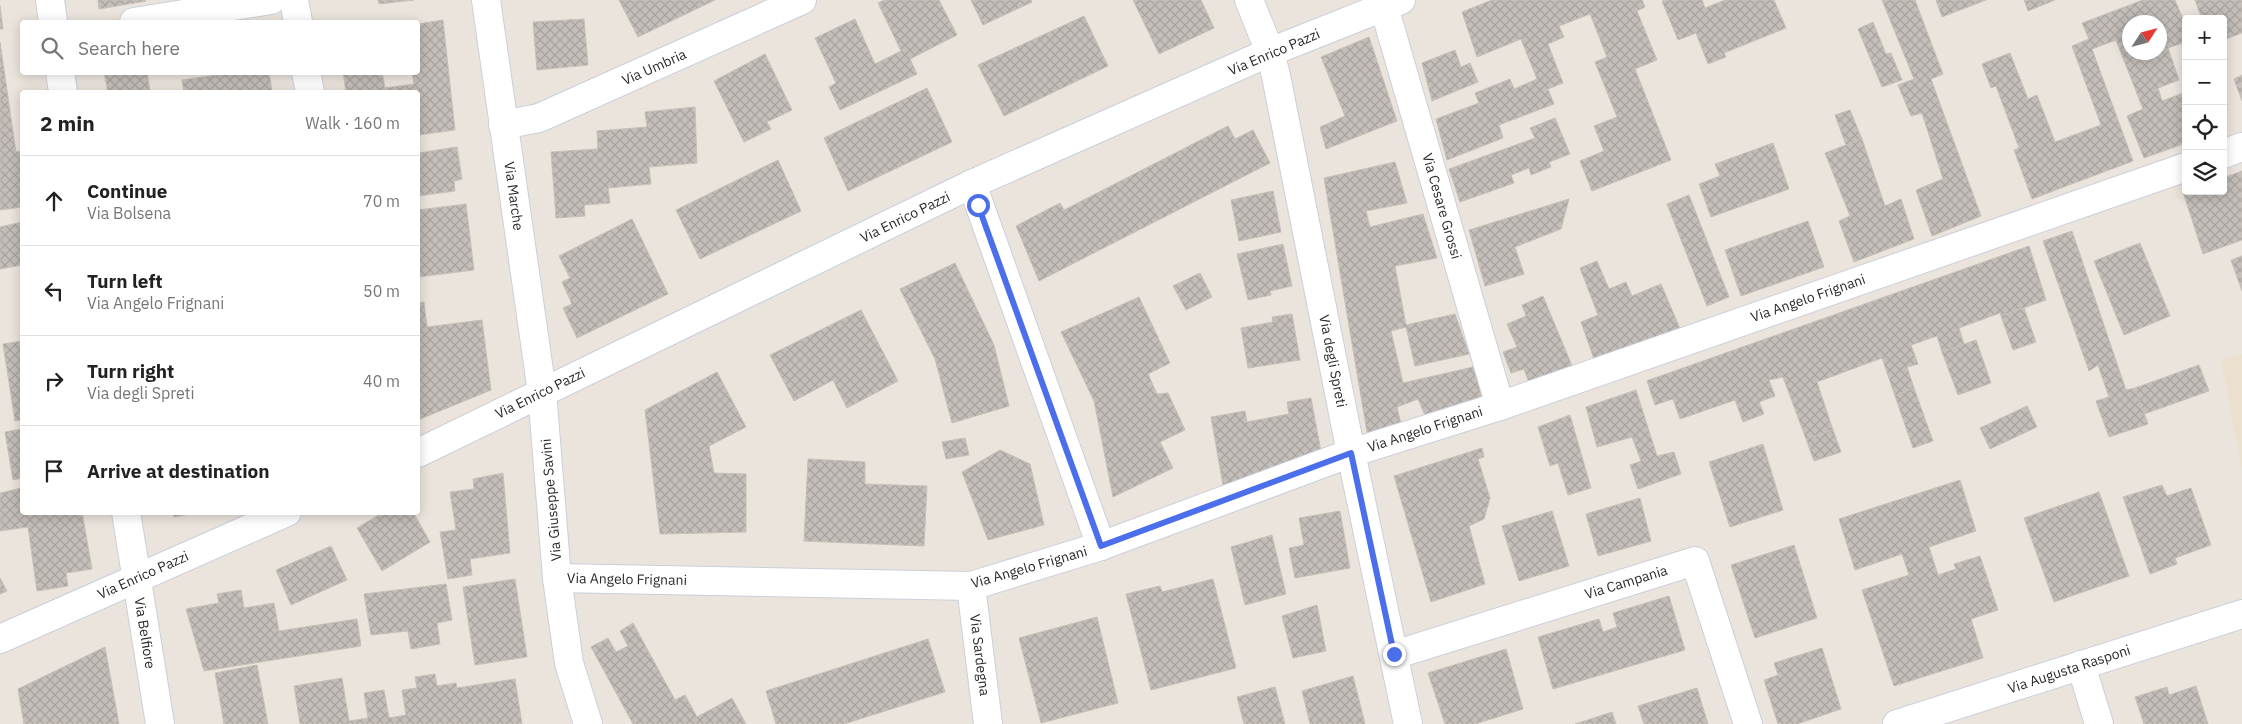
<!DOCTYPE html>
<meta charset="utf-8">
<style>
:root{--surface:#fff;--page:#f6f6f6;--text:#222;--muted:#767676;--line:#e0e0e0}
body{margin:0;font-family:"IBM Plex Sans",sans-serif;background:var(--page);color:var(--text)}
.controls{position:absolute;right:15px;top:15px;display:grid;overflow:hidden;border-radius:5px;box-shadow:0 2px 12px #0003}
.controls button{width:45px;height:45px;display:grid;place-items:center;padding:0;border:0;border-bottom:1px solid var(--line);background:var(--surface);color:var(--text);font:25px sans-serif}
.compass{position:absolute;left:2122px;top:15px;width:45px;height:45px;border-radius:50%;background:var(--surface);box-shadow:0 2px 12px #0003;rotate:54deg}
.stop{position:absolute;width:15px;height:15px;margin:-11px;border:4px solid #4b6eea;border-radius:50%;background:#fff}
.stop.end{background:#4b6eea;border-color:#fff;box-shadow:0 1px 5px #0008}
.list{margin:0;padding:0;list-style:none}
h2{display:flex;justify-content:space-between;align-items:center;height:65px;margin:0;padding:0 20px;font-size:21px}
h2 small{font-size:16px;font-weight:400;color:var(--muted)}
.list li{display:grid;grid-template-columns:32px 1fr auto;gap:15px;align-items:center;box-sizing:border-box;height:90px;padding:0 20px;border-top:1px solid var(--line)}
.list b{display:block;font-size:19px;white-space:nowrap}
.list p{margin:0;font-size:16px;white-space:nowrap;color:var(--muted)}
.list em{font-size:16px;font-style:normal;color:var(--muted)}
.icon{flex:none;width:28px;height:28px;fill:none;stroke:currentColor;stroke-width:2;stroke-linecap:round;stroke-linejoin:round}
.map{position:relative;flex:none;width:2242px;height:724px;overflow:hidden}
.search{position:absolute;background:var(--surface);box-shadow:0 2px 12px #0003;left:20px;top:20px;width:400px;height:55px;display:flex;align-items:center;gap:12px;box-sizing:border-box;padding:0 18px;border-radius:5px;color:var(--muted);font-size:19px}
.panel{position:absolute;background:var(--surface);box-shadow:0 2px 12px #0003;left:20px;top:90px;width:400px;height:425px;border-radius:5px}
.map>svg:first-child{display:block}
.education{fill:#ebe0ce}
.building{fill:url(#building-cross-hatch);stroke:#c6c0b7;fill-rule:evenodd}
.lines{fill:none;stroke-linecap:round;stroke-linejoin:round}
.street-casing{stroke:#cbcfda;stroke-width:30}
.street{stroke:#fff;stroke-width:28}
.route{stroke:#4b6eea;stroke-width:6}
.labels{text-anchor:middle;stroke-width:5;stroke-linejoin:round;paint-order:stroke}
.street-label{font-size:14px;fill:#2a2a2a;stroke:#fff}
</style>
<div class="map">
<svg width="2242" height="724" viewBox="0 0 2242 724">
<defs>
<pattern id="building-cross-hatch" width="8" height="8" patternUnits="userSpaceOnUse" patternTransform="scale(1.25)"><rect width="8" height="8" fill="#c3beb9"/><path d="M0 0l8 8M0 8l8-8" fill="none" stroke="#a8a39f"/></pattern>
</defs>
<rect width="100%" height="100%" fill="#ebe4dd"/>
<path class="education" d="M2242 354V469L2221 361Z"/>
<g class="building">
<path d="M98 0H145L146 1 99 9Z"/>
<path d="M378 0H414L379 4Z"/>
<path d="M619 0H715L638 37Z"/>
<path d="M884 0H939L957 35 910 59 917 74 840 110 829 87 836 83 815 38 855 19 875 64 901 51 878 3Z"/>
<path d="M971 0H1031L1032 2 983 25Z"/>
<path d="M1133 0H1201L1214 28 1159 54Z"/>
<path d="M1492 0H1642L1645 7 1637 11 1657 60 1635 69 1671 160 1592 191 1580 161 1604 151 1594 126 1617 117 1595 62 1607 57 1590 14 1559 26 1564 37 1548 44 1563 83 1548 89 1554 104 1499 125 1503 138 1447 160 1436 119 1479 103 1475 93 1510 79 1514 89 1537 79 1521 39 1477 57 1462 12Z"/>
<path d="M1666 0H1702L1705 8 1725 0H1774L1786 28 1724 53 1726 57 1708 64 1696 33 1678 40 1662 1Z"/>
<path d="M1882 0H1915L1943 74 1931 79 1981 216 1932 236 1916 190 1943 179 1922 113 1911 116 1898 85 1914 79Z"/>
<path d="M1936 0H1986L1942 17Z"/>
<path d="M2024 0H2055L2028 11Z"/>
<path d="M2143 0H2175L2186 26V42L2168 48 2179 80 2158 88 2162 101 2186 92V143L2144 158 2127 116 2143 109 2116 40 2092 49 2133 161 2032 199 2014 150 2019 148 1996 86 1991 88 1982 64 2010 53 2028 99 2037 95 2055 142 2101 125 2072 46 2089 39 2082 23ZM2130 22H2160V52H2130Z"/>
<path d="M2195 0H2242V33L2223 40V19H2202Z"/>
<path d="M0 6 3 29H0Z"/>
<path d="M1084 16 1108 66 1004 116 978 65Z"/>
<path d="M584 19 588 65 537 70 533 22Z"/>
<path d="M443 20 455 130 418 135V92H346L343 72H382L385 88 414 84 412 72H418V24Z"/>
<path d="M1873 22 1886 54 1891 53 1902 80 1882 87 1858 29Z"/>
<path d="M1369 37 1397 121 1326 149 1320 127 1345 116 1321 57Z"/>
<path d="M0 42 16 152 22 151V207L0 210Z"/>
<path d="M1455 50 1461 67 1470 63 1478 82 1432 101 1422 63Z"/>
<path d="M765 54 792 110 767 122 771 129 744 142 714 81Z"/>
<path d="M104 72H147L150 92H108Z"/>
<path d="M217 72H269L272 92H184L182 80 217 75Z"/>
<path d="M2242 75V101L2234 79Z"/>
<path d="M927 88 952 142 848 191 824 138Z"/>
<path d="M695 107 697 163 649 167 651 184 608 188 610 203 584 205 585 216 556 218 551 152 598 149 597 131 647 127 645 112Z"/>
<path d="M1850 110 1862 139 1846 145 1835 115Z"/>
<path d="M1555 118 1570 154 1549 162 1551 167 1531 175 1529 168 1511 175 1514 183 1460 202 1449 169 1535 138 1530 128Z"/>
<path d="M1228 126 1235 139 1253 130 1270 163 1039 281 1016 226 1060 203 1064 210Z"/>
<path d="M1862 139 1885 206 1901 199 1914 239 1854 262 1839 221 1850 216 1825 153Z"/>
<path d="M1773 143 1789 189 1711 217 1699 184 1720 176 1715 164Z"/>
<path d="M457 147 462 179 454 181 455 191 418 196V153Z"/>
<path d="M778 160 801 211 700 259 676 210Z"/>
<path d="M1395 162 1407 203 1366 211 1370 227 1423 214 1437 258 1395 266 1406 325 1455 314 1469 354 1415 366 1406 327 1391 331 1403 383 1473 367 1484 403 1427 420 1418 399 1397 407 1402 428 1368 438 1324 178Z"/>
<path d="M2242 171V240L2203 254 2183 192 2223 191V178Z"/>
<path d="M1273 191 1281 232 1239 241 1231 200Z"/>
<path d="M1689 195 1729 297 1707 306 1667 204Z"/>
<path d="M1569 199 1561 229 1515 247 1524 274 1485 286 1469 230Z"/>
<path d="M466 204 474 270 418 277V210Z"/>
<path d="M632 219 668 294 577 338 563 308 572 304 562 282 570 278 559 256Z"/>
<path d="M1808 221 1824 267 1741 296 1725 250Z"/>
<path d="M22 222V265L0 269V227Z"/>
<path d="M2072 231 2126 390 2135 388 2148 424 2109 437 2096 401 2109 397 2098 365 2089 371 2043 241Z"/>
<path d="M2140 243 2170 316 2124 335 2094 261Z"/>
<path d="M1283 244 1292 286 1270 291 1271 295 1248 300 1237 254Z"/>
<path d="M2029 246 2046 300 2001 316 2000 313 1959 328 1964 344 1942 352 1937 336 1911 345 1918 364 1907 367 1914 388 1895 396 1882 358 1817 382 1833 430 1806 439 1783 377 1769 380 1775 396 1759 402 1764 414 1743 422 1735 400 1680 419 1673 399 1655 405 1647 381 1649 380Z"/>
<path d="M2242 256V291L2231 260Z"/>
<path d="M1597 261 1609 289 1626 282 1632 296 1661 284 1681 331 1594 359 1581 322 1598 315 1580 268Z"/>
<path d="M955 263 994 345 1009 406 952 423 935 359 900 289Z"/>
<path d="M1200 273 1212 297 1186 310 1173 286Z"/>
<path d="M1543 296 1575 373 1531 388 1524 369 1511 373 1503 352 1517 347 1507 324 1526 316 1522 305Z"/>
<path d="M1139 297 1170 363 1148 374 1157 394 1168 393 1185 430 1160 442 1173 468 1113 497 1094 401 1061 332Z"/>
<path d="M424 302 427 327 482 320 491 390 418 420V303Z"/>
<path d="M2024 308 2036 342 2013 350 2001 316Z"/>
<path d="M861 310 898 381 847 408 833 380 794 401 770 355Z"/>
<path d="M1292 314 1300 360 1248 368 1241 328 1273 322 1272 317Z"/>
<path d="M1976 340 1991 383 1958 395 1942 352Z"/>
<path d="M22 341V420L15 421 3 344Z"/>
<path d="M2199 365 2209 391 2144 414 2135 388Z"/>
<path d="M717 372 746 427 709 446 714 473 746 474V532L660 534 645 410Z"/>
<path d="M1914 388 1933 441 1913 448 1895 396Z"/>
<path d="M1636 390 1657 456 1674 452 1681 474 1638 489 1630 465 1641 461 1632 437 1597 447 1586 407Z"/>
<path d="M1311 398 1323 462 1223 485 1211 417 1245 411 1247 422 1289 414 1287 402Z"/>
<path d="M2027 406 2037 427 1990 449 1980 428Z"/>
<path d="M1570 415 1591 488 1568 495 1558 463 1550 466 1538 427Z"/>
<path d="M22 429V478L13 480 5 432Z"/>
<path d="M1833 430 1841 452 1814 461 1806 439Z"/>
<path d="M965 438 969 455 946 459 942 442Z"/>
<path d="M1763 444 1783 510 1730 527 1709 462Z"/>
<path d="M1482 448 1484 457 1478 459 1490 498 1484 519 1469 526 1485 584 1431 602 1394 476Z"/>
<path d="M1000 450 1030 464 1044 525 988 540 962 472Z"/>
<path d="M808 459 865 462V484L927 486 924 546 804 541Z"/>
<path d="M503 473 510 553 470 559 472 575 448 579 440 532 456 530 450 492 474 489 473 479Z"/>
<path d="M1960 480 1976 531 1929 547 1938 575 1956 569 1954 564 1980 556 1998 610 1971 619 1983 658 1894 686 1862 590 1909 575 1902 554 1855 570 1839 519Z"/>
<path d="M2162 485 2167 496 2191 488 2211 545 2175 558 2177 564 2150 574 2123 497Z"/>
<path d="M22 488V512H82L92 569 66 573 68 586 37 591 28 527 0 531V493Z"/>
<path d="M2099 492 2129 576 2054 602 2024 518Z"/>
<path d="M1640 498 1651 541 1598 556 1586 514Z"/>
<path d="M1340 511 1350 568 1295 578 1289 548 1304 545 1299 518Z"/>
<path d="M1552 511 1569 566 1519 581 1502 526Z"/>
<path d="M173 512H200L174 517Z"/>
<path d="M384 512H413L430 542 382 571 357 528Z"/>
<path d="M1272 535 1286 594 1245 605 1231 547Z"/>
<path d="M1794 545 1817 618 1755 638 1731 565Z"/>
<path d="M331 546 347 580 291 605 276 570Z"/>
<path d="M0 578 7 591 0 594Z"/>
<path d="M515 579 527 657 475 665 463 587Z"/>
<path d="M1213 579 1236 668 1151 690 1126 594 1160 586 1162 592Z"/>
<path d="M446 584 452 620 437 623 440 644 411 649 408 631 371 635 364 594Z"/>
<path d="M241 590 244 608 274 603 279 631 357 619 361 646 204 671 186 609 219 603 217 594Z"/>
<path d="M1669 596 1685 650 1553 689 1538 637 1599 619 1603 632 1617 627 1613 613Z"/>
<path d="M1317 605 1326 651 1293 658 1282 616Z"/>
<path d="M1097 617 1118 703 1041 723 1019 638Z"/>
<path d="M633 623 675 700 685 695 697 717 732 698 746 724H633L591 647 608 638 616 652 628 646 620 631Z"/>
<path d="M928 639 945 692 844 724H776L766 691Z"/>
<path d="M105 647 119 724H24L18 689Z"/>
<path d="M1822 648 1841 709 1797 724H1778L1764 680 1778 675 1774 663Z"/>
<path d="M1506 649 1523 709 1475 724H1445L1428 673Z"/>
<path d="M257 665 268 724H224L215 673Z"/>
<path d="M435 674 437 686 456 683 457 688 515 679 522 724H300L294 686 342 678 349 721 368 718 364 693 384 690 389 718 406 715 402 690 417 688 415 677Z"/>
<path d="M1353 676 1365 724H1310L1302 691Z"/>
<path d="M2196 686 2208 724H2144L2135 697 2167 687 2169 695Z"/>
<path d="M1275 687 1285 724H1244L1237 697Z"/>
<path d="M1697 688 1708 724H1644L1638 706Z"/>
<path d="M1612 712 1616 724H1575Z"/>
</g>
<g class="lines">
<g class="street-casing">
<g id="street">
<path d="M50 0 53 22"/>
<path d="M294 0 298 22"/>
<path d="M486 0 542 392 557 578 569 663 588 724"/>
<path d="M1249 0 1270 52 1276 76 1351 453 1408 724"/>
<path d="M1384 7 1500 406"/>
<path d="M134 22 271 0"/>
<path d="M60 72 63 92"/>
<path d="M306 72 310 92"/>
<path d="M503 125 539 118 802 0"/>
<path d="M2223 154 2242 147"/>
<path d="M972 184 1101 546"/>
<path d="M418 453 972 184 1270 52 1401 0"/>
<path d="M126 512 160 724"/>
<path d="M557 578 971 586 1101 546 1351 453 1500 406 2186 167"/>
<path d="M971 586 988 724"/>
<path d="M0 639 287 512"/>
<path d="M1394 655 1695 561 1748 724"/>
<path d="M2081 665 2099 724"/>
<path d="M1897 724 2242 614"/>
</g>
</g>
<use href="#street" class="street"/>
</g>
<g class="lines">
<path class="route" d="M978 205 1101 546 1351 453 1394 654"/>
</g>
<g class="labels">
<g class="street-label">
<text transform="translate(1274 52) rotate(-23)" y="5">Via Enrico Pazzi</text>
<text transform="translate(654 67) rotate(-24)" y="5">Via Umbria</text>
<text transform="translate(514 196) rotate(82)" y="5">Via Marche</text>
<text transform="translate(1442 206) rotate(74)" y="5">Via Cesare Grossi</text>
<text transform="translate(905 217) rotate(-26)" y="5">Via Enrico Pazzi</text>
<text transform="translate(1808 298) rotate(-19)" y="5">Via Angelo Frignani</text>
<text transform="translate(1333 361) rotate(79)" y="5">Via degli Spreti</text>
<text transform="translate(540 393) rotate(-26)" y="5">Via Enrico Pazzi</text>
<text transform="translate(1425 429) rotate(-18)" y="5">Via Angelo Frignani</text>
<text transform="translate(551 500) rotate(-95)" y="5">Via Giuseppe Savini</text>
<text transform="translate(1029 567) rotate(-16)" y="5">Via Angelo Frignani</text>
<text transform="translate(143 575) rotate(-24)" y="5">Via Enrico Pazzi</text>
<text transform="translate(627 579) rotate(1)" y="5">Via Angelo Frignani</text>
<text transform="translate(1626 582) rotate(-17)" y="5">Via Campania</text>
<text transform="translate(145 633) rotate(81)" y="5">Via Belfiore</text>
<text transform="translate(980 655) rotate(83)" y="5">Via Sardegna</text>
<text transform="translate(2069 669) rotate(-18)" y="5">Via Augusta Rasponi</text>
</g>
</g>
</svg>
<div class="controls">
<button>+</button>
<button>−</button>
<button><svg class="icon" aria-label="locate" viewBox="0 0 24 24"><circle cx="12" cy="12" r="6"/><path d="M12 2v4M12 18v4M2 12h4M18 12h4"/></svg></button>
<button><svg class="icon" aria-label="layers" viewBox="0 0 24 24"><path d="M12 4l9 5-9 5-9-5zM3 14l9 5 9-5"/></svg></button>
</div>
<svg class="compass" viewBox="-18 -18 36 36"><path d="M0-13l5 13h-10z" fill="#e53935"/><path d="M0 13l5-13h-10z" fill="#767676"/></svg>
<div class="stop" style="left:978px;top:205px"></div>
<div class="stop end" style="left:1394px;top:654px"></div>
<div class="search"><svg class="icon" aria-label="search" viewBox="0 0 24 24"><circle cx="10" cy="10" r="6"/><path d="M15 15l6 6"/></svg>Search here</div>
<section class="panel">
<h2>2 min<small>Walk · 160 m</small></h2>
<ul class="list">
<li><svg class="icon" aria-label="ahead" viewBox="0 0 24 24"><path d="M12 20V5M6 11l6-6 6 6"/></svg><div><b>Continue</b><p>Via Bolsena</p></div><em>70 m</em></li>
<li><svg class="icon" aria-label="left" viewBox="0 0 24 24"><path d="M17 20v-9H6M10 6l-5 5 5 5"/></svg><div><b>Turn left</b><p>Via Angelo Frignani</p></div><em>50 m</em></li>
<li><svg class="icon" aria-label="right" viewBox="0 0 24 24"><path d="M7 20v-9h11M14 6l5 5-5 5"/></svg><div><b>Turn right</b><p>Via degli Spreti</p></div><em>40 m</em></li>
<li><svg class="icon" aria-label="arrive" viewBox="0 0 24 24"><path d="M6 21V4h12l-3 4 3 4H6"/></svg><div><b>Arrive at destination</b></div></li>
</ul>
</section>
</div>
